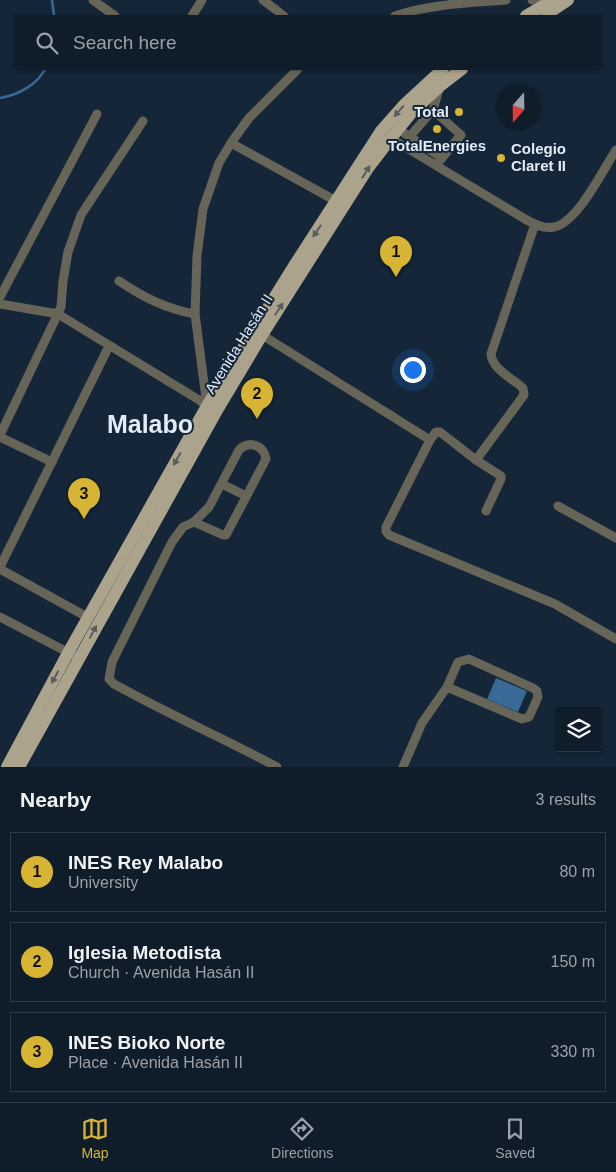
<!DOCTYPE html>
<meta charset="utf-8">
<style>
:root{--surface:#0f1c29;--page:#1d2935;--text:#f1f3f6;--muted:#9ba1a8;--line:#2f3a46;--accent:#d8b434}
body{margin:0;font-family:Helvetica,sans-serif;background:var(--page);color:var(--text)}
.controls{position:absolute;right:15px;bottom:15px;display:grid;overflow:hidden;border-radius:0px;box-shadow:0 1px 4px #0004}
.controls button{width:45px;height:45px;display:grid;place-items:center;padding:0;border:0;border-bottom:1px solid var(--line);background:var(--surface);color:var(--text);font:25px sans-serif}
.compass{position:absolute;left:496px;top:85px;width:45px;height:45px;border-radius:50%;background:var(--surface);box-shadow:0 1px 4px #0004;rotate:200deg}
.you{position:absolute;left:412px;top:369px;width:18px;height:18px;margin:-12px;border:4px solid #fff;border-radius:50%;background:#1a73e8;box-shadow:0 0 0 8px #1a73e833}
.badge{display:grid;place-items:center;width:32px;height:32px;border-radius:50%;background:var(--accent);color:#111;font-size:16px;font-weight:700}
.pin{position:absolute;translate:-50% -41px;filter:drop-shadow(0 1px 2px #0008)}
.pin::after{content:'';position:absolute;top:26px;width:18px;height:15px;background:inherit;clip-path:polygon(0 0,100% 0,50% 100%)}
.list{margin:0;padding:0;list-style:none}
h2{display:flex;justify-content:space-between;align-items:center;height:65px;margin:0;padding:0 20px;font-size:21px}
h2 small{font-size:16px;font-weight:400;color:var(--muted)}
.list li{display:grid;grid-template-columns:32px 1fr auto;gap:15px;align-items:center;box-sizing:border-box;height:80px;margin:0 10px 10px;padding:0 10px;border:1px solid var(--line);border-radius:0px}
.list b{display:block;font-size:19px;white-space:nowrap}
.list p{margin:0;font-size:16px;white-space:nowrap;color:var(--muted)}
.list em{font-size:16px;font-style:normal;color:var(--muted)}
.icon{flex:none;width:28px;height:28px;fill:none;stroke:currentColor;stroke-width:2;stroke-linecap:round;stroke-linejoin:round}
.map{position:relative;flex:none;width:616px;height:767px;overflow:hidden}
.search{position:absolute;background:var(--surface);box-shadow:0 1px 4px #0004;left:15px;right:15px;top:15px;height:55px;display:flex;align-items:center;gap:12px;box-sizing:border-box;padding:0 18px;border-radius:0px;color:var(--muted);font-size:19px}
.sheet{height:335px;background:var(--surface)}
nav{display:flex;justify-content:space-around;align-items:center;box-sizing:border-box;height:70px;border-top:1px solid var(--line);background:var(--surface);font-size:14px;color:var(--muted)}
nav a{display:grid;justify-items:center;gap:2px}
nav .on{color:var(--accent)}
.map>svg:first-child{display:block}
.water{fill:#396996}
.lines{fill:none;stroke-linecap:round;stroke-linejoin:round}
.stream{stroke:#396996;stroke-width:2.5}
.street{stroke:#676458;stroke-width:9}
.primary{stroke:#aba38c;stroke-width:12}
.oneway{fill:#585e5d}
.poi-dot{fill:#d8b434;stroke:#142637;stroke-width:2}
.labels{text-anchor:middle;stroke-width:4;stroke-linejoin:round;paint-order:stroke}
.poi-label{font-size:15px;font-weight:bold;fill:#e1ecf8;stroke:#142637;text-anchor:end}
.street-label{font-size:15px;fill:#e1ecf8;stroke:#142637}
.town-label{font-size:25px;font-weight:bold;fill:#e1ecf8;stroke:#142637}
</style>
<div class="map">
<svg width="616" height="767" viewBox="0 0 616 767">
<rect width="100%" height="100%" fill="#142637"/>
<path class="water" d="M496 678 527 691 518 712 487 699Z"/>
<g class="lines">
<g class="stream">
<path d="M52 0 54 16"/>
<path d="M0 98C18 95 37 85 45 69"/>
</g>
<g class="street">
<path d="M93 0 115 16"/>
<path d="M263 0 284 16"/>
<path d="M532 0H551"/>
<path d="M192 16 202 0"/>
<path d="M395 16C430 4 469 3 506 0"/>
<path d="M433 110 461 135 436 165"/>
<path d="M398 129 442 158"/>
<path d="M387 136 525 219C534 224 543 229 554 227 577 223 603 170 616 150"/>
<path d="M410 136 433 110 439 89"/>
<path d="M231 143 336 201"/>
<path d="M119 281C143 297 166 309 195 314"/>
<path d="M0 297 97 114"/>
<path d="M0 304 58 314 199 400 209 408"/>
<path d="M259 333 430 440"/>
<path d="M207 406 195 314 197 256 203 209 219 163 231 143 249 118 298 69"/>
<path d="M0 435 61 307 63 281 68 252 81 215 143 121"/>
<path d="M0 437 52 462"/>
<path d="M476 460 524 395 523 388C513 379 492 369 491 354L535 224"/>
<path d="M222 484 246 496"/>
<path d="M558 506 616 538"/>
<path d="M486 511 501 479V476L476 460 440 432H436L430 440 386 527V531L389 535 555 604 616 639"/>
<path d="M194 522 223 535H226L266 459C264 445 249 440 239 450L209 507 194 522 183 527 172 542 112 662 109 679 114 684C168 714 223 738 277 767"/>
<path d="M0 567 109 346"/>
<path d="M0 569 89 618"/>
<path d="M0 617 73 655"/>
<path d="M403 767 422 723 447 687 458 662 469 659 533 688 537 691 538 697 529 717 522 719 447 687"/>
</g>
<g class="primary">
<path d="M547 14 568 0"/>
<path d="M526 16 553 0"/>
<path d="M7 767 68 653 207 406 294 266 381 131 404 105 443 69"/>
<path d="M19 767 216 412 262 335 368 168 391 138 413 111 440 86 462 69"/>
</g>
</g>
<defs><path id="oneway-solid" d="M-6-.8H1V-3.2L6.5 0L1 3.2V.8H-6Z" transform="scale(1.25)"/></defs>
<g class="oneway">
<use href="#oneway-solid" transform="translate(399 111) rotate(131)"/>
<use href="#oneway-solid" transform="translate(366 172) rotate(-58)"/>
<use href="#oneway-solid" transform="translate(317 231) rotate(123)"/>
<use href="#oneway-solid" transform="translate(279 309) rotate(-57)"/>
<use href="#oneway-solid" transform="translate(177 459) rotate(119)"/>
<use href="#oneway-solid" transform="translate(93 632) rotate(-62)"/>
<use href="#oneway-solid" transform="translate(55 677) rotate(119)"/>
</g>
<g class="poi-dot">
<circle cx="459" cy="112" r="5"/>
<circle cx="437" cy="129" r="5"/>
<circle cx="501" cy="158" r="5"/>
</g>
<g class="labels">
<g class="poi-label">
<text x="449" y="117">Total</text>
<text x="437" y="151" text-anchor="middle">TotalEnergies</text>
<text x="511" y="154" text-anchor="start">Colegio<tspan x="511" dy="17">Claret II</tspan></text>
</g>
<g class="street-label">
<text transform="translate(239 344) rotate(-58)" y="5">Avenida Hasán II</text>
</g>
<g class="town-label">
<text x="150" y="433">Malabo</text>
</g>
</g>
</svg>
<div class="controls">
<button><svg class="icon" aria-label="layers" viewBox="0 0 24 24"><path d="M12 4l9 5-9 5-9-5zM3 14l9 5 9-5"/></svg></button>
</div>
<svg class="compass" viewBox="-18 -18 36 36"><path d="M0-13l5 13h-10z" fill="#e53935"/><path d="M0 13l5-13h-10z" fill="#9ba1a8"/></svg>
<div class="you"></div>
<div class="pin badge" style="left:396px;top:277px">1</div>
<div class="pin badge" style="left:257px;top:419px">2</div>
<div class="pin badge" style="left:84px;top:519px">3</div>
<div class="search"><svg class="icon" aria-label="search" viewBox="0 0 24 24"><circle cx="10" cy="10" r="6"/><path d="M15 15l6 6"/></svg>Search here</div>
</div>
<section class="sheet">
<h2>Nearby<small>3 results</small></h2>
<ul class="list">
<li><span class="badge">1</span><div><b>INES Rey Malabo</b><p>University</p></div><em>80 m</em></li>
<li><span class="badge">2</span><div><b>Iglesia Metodista</b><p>Church · Avenida Hasán II</p></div><em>150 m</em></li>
<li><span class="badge">3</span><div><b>INES Bioko Norte</b><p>Place · Avenida Hasán II</p></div><em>330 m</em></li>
</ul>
</section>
<nav>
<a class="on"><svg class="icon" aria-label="map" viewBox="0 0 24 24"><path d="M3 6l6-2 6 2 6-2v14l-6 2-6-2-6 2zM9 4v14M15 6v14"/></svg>Map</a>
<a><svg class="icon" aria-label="directions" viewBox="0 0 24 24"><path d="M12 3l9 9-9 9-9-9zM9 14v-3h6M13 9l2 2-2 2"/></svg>Directions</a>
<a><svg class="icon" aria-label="saved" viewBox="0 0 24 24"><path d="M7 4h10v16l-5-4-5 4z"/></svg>Saved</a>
</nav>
